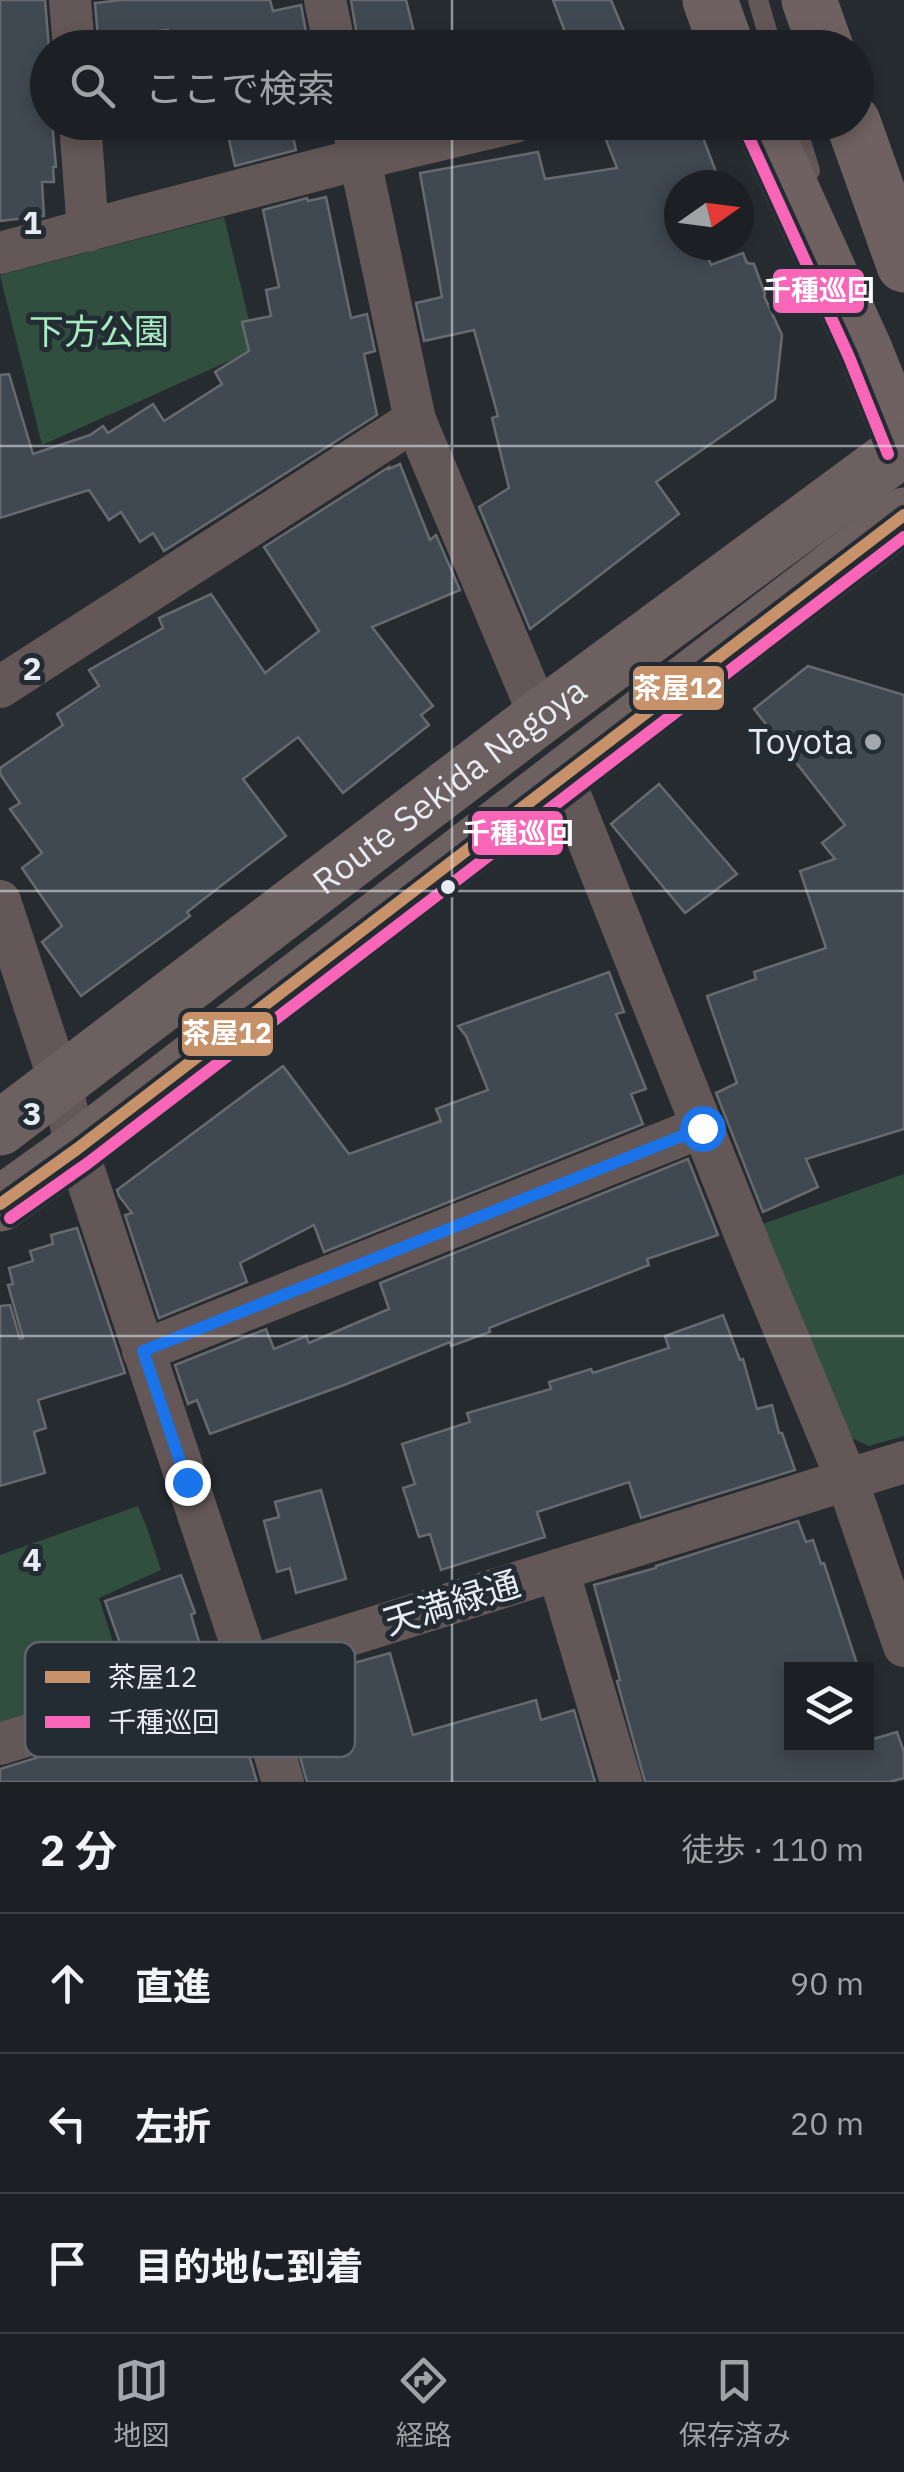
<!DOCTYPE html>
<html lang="ja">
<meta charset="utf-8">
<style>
:root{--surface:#1c2024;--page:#292d31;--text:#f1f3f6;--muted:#a0a3a6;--line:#3a3e41;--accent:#a3a8ae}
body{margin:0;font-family:"IBM Plex Sans","Noto Sans JP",sans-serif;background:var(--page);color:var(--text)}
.controls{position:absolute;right:30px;bottom:30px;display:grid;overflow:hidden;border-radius:0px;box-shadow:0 5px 15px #0003}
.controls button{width:90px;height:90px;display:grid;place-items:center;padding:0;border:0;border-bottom:2px solid var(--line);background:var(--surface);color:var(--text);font:50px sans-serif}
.compass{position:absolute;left:664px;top:170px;width:90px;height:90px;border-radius:50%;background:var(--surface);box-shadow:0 5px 15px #0003;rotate:76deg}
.stop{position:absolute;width:30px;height:30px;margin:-22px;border:8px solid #1a73e8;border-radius:50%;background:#fff}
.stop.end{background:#1a73e8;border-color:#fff;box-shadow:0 2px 10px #0008}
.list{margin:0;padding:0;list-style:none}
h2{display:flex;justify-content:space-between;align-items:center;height:130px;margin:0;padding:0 40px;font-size:42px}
h2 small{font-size:32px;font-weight:400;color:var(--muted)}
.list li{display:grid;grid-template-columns:65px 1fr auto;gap:30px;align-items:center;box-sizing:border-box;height:140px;padding:0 40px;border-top:2px solid var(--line)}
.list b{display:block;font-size:38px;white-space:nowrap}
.list em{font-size:32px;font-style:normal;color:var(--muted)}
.icon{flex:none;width:55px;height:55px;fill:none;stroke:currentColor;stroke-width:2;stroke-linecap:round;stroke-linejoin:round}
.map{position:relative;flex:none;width:904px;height:1782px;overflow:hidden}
.search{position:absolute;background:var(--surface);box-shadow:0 5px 15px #0003;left:30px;right:30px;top:30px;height:110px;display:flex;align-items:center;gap:25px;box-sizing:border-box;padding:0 35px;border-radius:55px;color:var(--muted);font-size:38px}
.sheet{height:550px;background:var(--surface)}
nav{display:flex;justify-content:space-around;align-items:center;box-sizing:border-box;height:140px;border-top:2px solid var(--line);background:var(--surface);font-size:28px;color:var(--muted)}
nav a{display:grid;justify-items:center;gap:5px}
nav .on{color:var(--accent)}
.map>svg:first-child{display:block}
.green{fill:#304f3e}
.building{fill:#404851;stroke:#676b6f;stroke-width:2.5}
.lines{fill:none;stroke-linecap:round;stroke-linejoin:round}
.lane{stroke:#635757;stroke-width:20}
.street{stroke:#635757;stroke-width:42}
.secondary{stroke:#6f6161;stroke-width:55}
.primary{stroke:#6d6060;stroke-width:55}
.bus-1-casing{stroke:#232b33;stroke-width:20}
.bus-2-casing{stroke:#232b33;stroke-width:20}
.bus-1{stroke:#c7916a;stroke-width:12}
.bus-2{stroke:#fa66b7;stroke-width:12}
.route{stroke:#1a73e8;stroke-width:12}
.grid{fill:none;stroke:#e7ecf2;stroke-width:2.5;stroke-opacity:0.55}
.poi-dot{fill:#a3a8ae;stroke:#232b33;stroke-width:4}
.bus-dot{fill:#e7ecf2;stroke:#232b33;stroke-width:4}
.labels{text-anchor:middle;stroke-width:10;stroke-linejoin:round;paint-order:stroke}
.park-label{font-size:35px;fill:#a7ecc0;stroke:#232b33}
.poi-label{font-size:35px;fill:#e7ecf2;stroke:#232b33;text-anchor:end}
.street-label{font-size:35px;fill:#e7ecf2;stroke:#232b33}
.key{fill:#232b33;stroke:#5e656c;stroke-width:2.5}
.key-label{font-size:28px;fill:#e7ecf2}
.grid-label{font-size:32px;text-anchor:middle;font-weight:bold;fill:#e7ecf2;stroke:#232b33;stroke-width:10;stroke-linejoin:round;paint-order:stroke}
.line-badge{stroke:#232b33;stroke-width:4}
.badge-label{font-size:28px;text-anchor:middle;font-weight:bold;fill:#fff}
</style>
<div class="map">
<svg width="904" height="1782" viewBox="0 0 904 1782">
<rect width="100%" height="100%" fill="#262b30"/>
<g class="green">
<path d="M224 217 256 349 42 445 0 275Z"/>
<path d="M904 1174V1436L869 1446 847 1436 760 1225Z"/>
<path d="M138 1506 147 1528 161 1570 99 1598 126 1683 0 1723V1555Z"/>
</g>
<g class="building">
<path d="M0 0H45L49 48 48 122H52L56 167H53L54 182H42L44 216 0 221Z"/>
<path d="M122 0H270L273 11 301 5 309 48H170L168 30 98 38 95 3Z"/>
<path d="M351 0H406L418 48H359Z"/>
<path d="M553 0H611L631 48H571Z"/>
<path d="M225 122H290L296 150 235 166Z"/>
<path d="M628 122H697L721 185H679V245H703L711 265 743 253 747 263 754 264 765 294 764 296 782 335 775 399 656 482 679 514 530 629 479 507 509 488 492 418 498 416 474 330 424 341 416 303 442 297 420 173 538 152 545 179 617 168 603 132Z"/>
<path d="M326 197 351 318 367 314 375 351 364 354 377 415 164 551 153 533 140 542 121 512 109 520 89 490 0 518V375L9 374 33 454 90 435 103 426 108 433 153 404 164 421 222 384 215 372 249 351 242 322 271 316 266 290 279 287 263 210 307 198 308 201Z"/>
<path d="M400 464 430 540 436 535 460 590 372 627 433 706 421 715 429 725 343 793 298 737 243 779 286 836 187 912 190 916 81 996 42 942 62 926 22 868 42 853 10 809 20 803 0 774V768L63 725 57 714 99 686 89 670 163 628 159 618 211 594 265 673 319 631 264 547 389 467V469Z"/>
<path d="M808 666 904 695V1129L806 1159 818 1187 763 1212 716 1093 737 1083 707 996 756 979 754 972 826 948 800 871 835 859 822 843 845 825 754 709Z"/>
<path d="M659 784 737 874 685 913 611 824Z"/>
<path d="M609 972 624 1012 616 1014 646 1089 631 1094 643 1124 324 1252 314 1225 240 1263 247 1282 159 1318 125 1215 132 1213 119 1196 117 1190 283 1066 349 1154 441 1121 436 1109 488 1090 466 1036 458 1026Z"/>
<path d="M688 1159 718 1235 647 1259 649 1265 489 1328 490 1332 451 1346 450 1342 344 1385 210 1434 197 1400 188 1404 175 1365 266 1329 274 1349 306 1336 309 1343 389 1309 380 1283Z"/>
<path d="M77 1228 125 1373 38 1400 46 1428 34 1432 45 1473 0 1486V1306L10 1305 20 1339 23 1338 8 1285 13 1284 9 1268 33 1261 30 1251 53 1244 51 1235Z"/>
<path d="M723 1315 740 1360 743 1359 757 1409 772 1405 779 1433H782L795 1470 641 1518 629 1482 537 1512 545 1537 441 1570 430 1534 419 1537 403 1488 415 1484 402 1444 470 1422 467 1413 551 1389 549 1382 591 1369 593 1373 669 1348 665 1336Z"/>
<path d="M321 1490 346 1579 296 1593 290 1568 277 1572 264 1521 279 1517 275 1502Z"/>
<path d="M798 1521 806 1542 813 1540 821 1564 824 1563 859 1670H792V1744H866V1741L897 1732 904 1752V1778L889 1782H645L617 1681 620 1680 594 1585 656 1568V1566Z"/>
<path d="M181 1575 195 1613 191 1615 203 1655 132 1677 105 1601Z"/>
<path d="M390 1653 413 1735 536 1700 541 1720 574 1710 595 1782H307L283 1696 307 1689 305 1681 337 1673 336 1668Z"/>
<path d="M217 1702 221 1713 235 1709 257 1782H0V1769Z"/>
</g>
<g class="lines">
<g class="lane">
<path d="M758 0 772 48"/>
<path d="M795 122 810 171"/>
</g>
<g class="street">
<path d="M70 0 74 48"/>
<path d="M325 0 335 48"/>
<path d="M80 122 88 231"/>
<path d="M352 122 415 420 540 717"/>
<path d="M0 253 359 159 515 122"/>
<path d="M0 687 415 420"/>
<path d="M562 775 753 1254 847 1480 904 1646"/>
<path d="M0 901 60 1083 77 1149 248 1665 283 1782"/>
<path d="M143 1351 702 1127"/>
<path d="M558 1570 621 1782"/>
<path d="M0 1744 904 1462"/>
</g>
<g class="secondary">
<path d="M710 0 727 48"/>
<path d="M809 0 826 48"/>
<path d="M761 122 865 350 904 447"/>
<path d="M853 122 904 265"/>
</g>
<g class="primary">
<path id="s1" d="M0 1128 540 717 904 448"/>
<path d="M0 1204 77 1149 904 515"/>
</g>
<g class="bus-1-casing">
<path id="bus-1" d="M0 1204 77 1149 904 515"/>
</g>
<g class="bus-2-casing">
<g id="bus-2">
<path d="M745 129 849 357 888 454"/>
<path d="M10 1218 88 1163 904 537"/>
</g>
</g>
<use href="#bus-1" class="bus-1"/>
<use href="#bus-2" class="bus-2"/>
</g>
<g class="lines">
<path class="route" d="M187 1482 143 1351 702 1128"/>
</g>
<path class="grid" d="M452 0V48M452 122V1782M0 446H904M0 891H904M0 1336H904"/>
<circle class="poi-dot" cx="873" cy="742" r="10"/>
<circle class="bus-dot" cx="448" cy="887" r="9"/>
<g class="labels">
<g class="park-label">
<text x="99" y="344">下方公園</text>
</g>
<g class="poi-label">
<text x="853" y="754">Toyota</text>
</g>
<g class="street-label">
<text dy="12" stroke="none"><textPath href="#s1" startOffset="565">Route Sekida Nagoya</textPath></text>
<text transform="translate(452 1603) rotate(-17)" y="12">天満緑通</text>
</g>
</g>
<rect x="25" y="1642" width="330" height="115" rx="15" class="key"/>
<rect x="45" y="1671" width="45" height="12" fill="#c7916a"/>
<rect x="45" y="1716" width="45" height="12" fill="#fa66b7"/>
<g class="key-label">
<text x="108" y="1687">茶屋12</text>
<text x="108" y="1732">千種巡回</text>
</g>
<g class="grid-label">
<text x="32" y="234">1</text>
<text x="32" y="680">2</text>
<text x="32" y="1125">3</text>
<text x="32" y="1571">4</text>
</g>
<g class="line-badge">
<rect x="771" y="267" width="95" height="48" rx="10" fill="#fa66b7"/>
<rect x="631" y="664" width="95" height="48" rx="10" fill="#c7916a"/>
<rect x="470" y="809" width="95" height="48" rx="10" fill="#fa66b7"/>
<rect x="180" y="1010" width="95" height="48" rx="10" fill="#c7916a"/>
</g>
<g class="badge-label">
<text x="819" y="300">千種巡回</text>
<text x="678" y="698">茶屋12</text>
<text x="518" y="843">千種巡回</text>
<text x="227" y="1043">茶屋12</text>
</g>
</svg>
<div class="controls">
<button><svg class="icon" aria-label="layers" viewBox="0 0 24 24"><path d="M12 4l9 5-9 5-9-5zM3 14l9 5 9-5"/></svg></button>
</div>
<svg class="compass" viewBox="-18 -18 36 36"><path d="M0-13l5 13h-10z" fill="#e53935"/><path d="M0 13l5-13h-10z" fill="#a0a3a6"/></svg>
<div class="stop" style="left:702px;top:1128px"></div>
<div class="stop end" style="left:187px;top:1482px"></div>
<div class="search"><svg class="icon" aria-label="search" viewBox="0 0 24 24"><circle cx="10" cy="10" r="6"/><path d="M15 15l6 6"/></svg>ここで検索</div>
</div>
<section class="sheet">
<h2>2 分<small>徒歩 · 110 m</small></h2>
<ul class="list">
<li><svg class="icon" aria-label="ahead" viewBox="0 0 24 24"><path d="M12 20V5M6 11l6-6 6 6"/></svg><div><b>直進</b></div><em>90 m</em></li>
<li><svg class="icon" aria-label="left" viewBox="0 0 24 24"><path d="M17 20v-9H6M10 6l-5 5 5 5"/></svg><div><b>左折</b></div><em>20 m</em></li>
<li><svg class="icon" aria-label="arrive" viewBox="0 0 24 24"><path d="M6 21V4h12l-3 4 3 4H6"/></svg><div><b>目的地に到着</b></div></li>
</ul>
</section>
<nav>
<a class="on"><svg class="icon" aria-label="map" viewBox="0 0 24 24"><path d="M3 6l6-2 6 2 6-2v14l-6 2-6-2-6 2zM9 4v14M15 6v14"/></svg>地図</a>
<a><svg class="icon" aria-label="directions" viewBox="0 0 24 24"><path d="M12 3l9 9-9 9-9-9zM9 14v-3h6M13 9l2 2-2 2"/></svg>経路</a>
<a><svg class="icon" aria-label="saved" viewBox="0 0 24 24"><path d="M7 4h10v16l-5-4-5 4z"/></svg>保存済み</a>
</nav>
